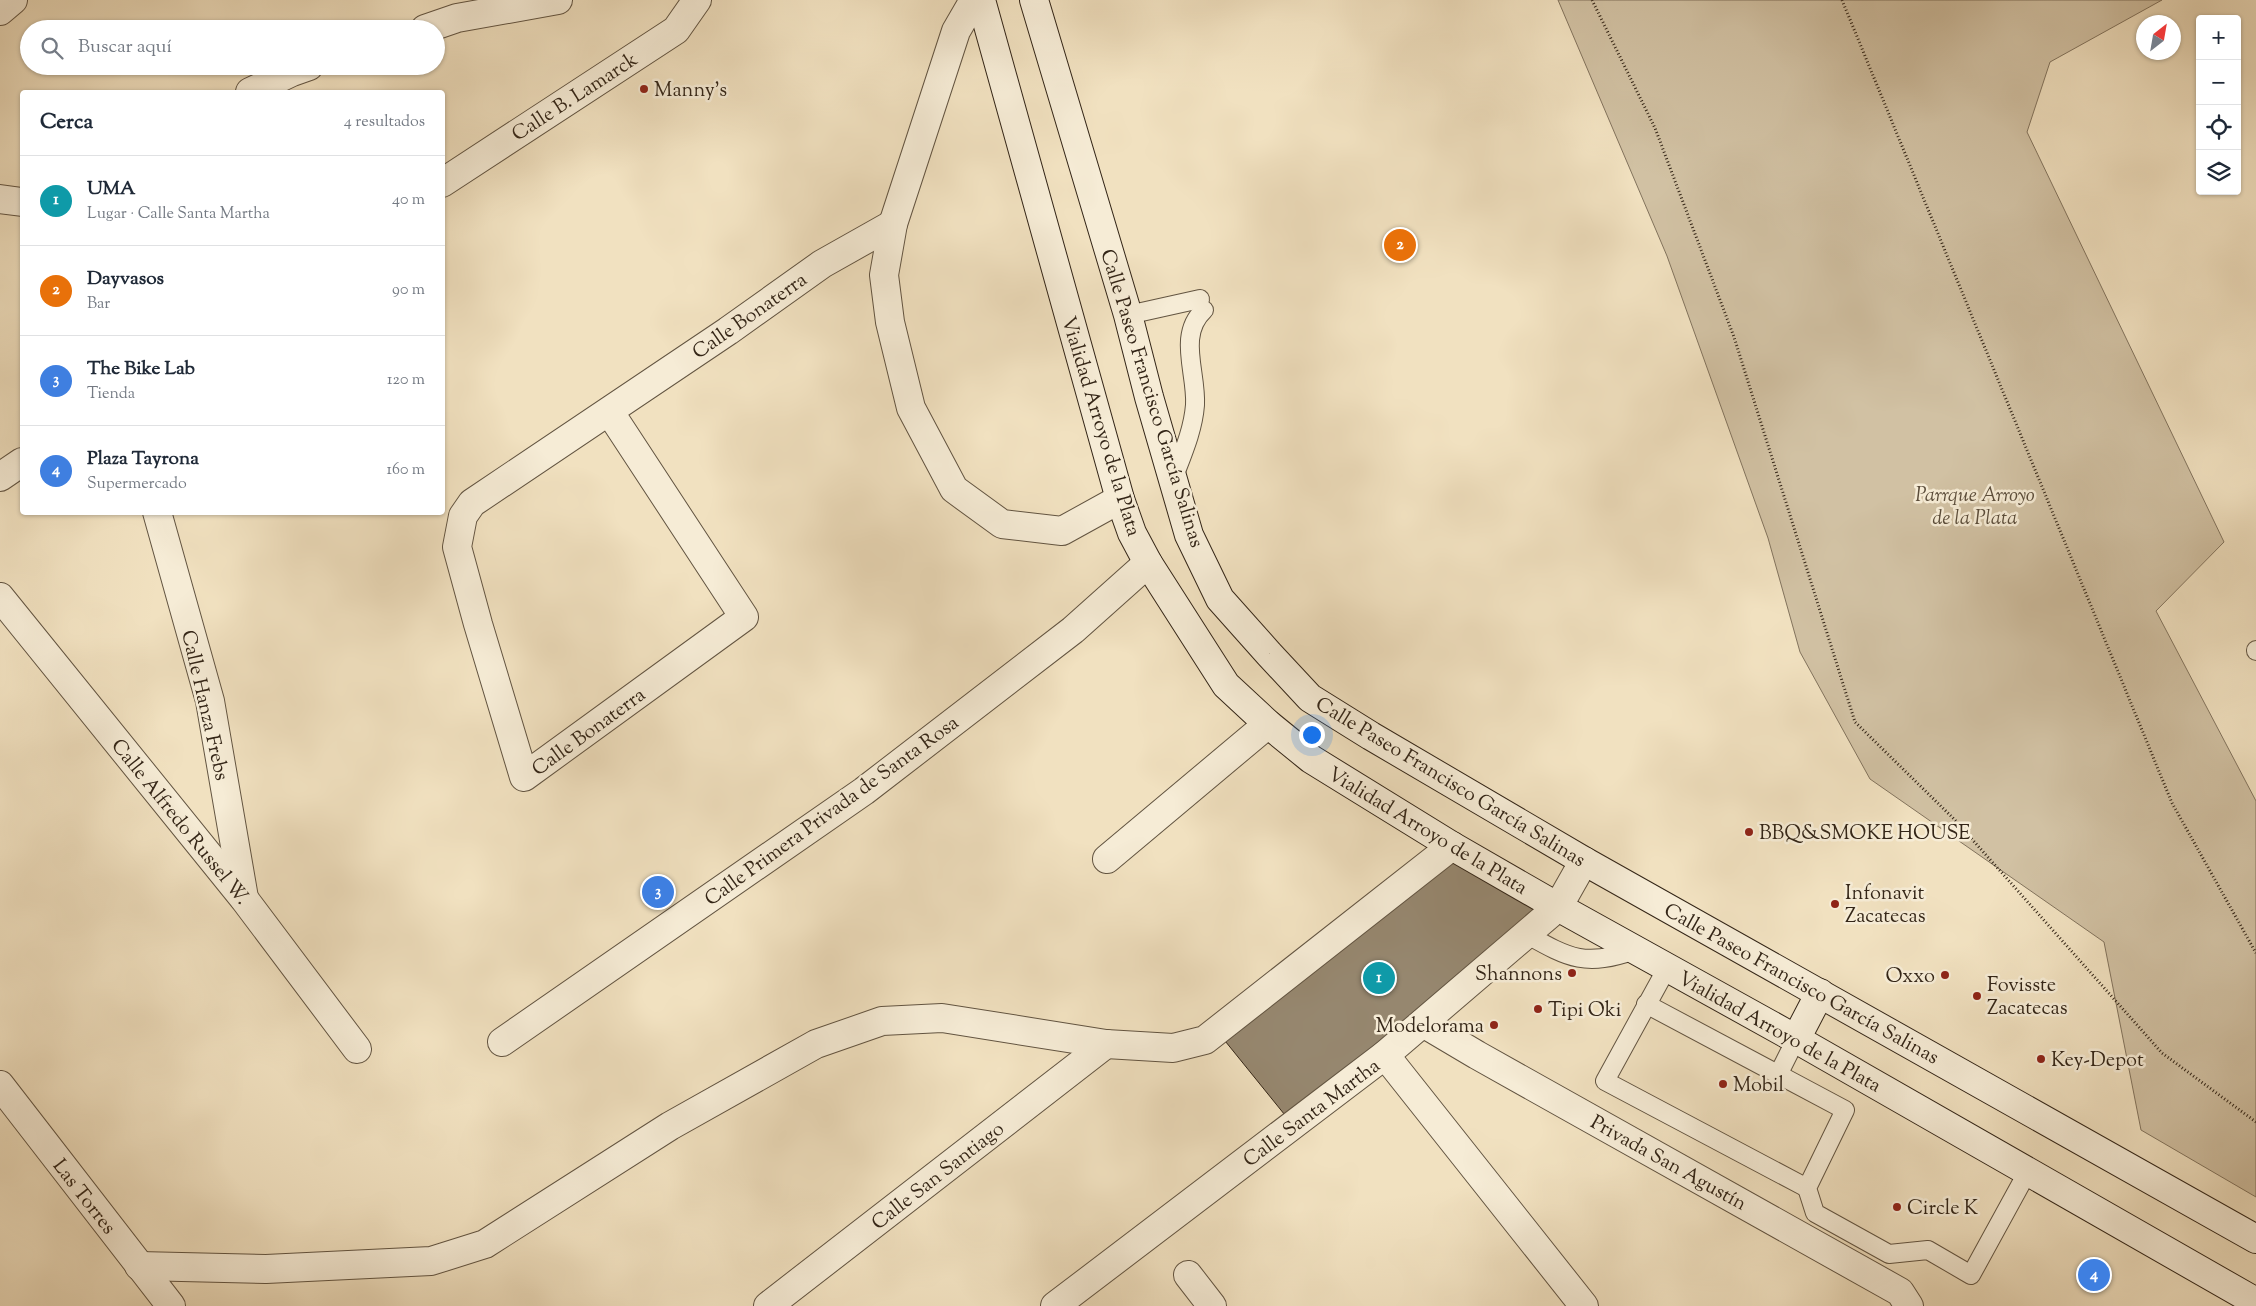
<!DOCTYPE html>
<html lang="es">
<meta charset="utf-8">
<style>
:root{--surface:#fff;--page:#f6f6f7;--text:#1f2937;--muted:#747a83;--line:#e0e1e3;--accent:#0f766e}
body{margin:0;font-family:"Sorts Mill Goudy",serif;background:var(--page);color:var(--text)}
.controls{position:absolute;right:15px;top:15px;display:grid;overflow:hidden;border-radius:5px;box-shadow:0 1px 4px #0004}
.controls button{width:45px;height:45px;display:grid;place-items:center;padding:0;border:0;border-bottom:1px solid var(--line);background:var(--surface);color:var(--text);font:25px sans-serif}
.compass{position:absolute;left:2136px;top:15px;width:45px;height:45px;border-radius:50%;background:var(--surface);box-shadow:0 1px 4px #0004;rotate:31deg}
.you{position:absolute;left:1311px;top:734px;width:18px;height:18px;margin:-12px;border:4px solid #fff;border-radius:50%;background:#1a73e8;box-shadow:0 0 0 8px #1a73e833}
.badge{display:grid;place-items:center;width:32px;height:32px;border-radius:50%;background:var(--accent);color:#fff;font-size:16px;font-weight:700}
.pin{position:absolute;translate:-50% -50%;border:2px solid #fff;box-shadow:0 1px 5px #0006}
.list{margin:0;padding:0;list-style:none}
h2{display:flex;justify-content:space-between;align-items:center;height:65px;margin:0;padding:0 20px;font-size:21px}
h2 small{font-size:16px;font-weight:400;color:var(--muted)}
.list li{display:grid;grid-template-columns:32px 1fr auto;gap:15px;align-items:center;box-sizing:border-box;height:90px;padding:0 20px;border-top:1px solid var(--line)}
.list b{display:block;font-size:19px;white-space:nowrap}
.list p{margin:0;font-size:16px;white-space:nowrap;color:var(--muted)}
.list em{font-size:16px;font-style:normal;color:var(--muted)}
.icon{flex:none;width:28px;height:28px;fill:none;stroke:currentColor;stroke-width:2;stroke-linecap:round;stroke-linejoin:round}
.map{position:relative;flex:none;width:2256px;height:1306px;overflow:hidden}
.search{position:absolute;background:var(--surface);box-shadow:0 1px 4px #0004;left:20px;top:20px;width:425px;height:55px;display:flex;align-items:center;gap:12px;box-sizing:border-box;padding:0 18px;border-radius:28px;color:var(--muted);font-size:19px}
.panel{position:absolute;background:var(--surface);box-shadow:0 1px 4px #0004;left:20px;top:90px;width:425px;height:425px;border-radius:5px}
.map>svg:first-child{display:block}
.green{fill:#d1c1a3;stroke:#82735d}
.building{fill:#96876f;stroke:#332517}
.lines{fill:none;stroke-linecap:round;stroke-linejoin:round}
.lane-casing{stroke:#625441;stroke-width:20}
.street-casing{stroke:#625441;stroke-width:30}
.secondary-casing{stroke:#332517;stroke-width:30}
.path{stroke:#332517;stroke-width:3;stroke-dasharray:1 2.5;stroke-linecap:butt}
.lane{stroke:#f6ecd6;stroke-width:18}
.street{stroke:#f6ecd6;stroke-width:28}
.secondary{stroke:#f6ecd6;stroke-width:28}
.poi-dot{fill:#8f2418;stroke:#f6ecd6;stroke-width:2}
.labels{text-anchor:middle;stroke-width:5;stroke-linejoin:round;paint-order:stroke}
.poi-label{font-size:20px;fill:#332517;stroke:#f6ecd6;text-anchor:start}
.street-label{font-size:20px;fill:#332517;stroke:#f6ecd6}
.park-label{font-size:20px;font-style:italic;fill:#5a4c3a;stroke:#f6ecd6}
</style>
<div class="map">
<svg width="2256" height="1306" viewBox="0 0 2256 1306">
<rect width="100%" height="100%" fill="#f1e1c0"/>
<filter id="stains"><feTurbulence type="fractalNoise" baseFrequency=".004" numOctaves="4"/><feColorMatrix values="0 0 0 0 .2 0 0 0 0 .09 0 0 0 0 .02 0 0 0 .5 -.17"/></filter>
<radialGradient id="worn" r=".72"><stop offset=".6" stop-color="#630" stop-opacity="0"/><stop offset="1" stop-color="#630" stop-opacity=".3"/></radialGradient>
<path class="green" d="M1558 0H2162L2050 62 2027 132 2224 542 2156 611 2256 801V1197L2141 1130 2104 942 1870 779 1800 652 1768 538 1667 256Z"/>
<path class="building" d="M1452 846 1558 907 1293 1125 1217 1031Z"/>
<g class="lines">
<g class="lane-casing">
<g id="lane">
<path d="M1128 315 1200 299"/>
<path d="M1173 479C1182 455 1193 431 1195 405 1197 373 1177 335 1204 310"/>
<path d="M2256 650V651"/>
<path d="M1526 934C1570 959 1586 967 1635 950"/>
<path d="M1667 968 1605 1081 1807 1188"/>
<path d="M1646 1004 1845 1110 1807 1188 1815 1213 1889 1254 1928 1250 1971 1275 2028 1171"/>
<path d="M1778 1075 1796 1039"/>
</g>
</g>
<g class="street-casing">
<g id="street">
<path d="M974 0 956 31 893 224 884 275 890 322 911 408 954 489 1002 524 1062 531 1120 499"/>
<path d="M0 11 13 0"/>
<path d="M425 29 457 18 558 0"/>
<path d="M250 92 292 72 309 66"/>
<path d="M442 183 676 30 697 0"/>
<path d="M0 199 22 202"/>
<path d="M609 411 744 617 524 777 478 624 457 547 463 516 472 503 728 331 822 264 893 224"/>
<path d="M0 477 22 462"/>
<path d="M157 512 210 701 244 898"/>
<path d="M0 597 245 900 357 1049"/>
<path d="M1107 859 1268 724"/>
<path d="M1423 1023 1477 1055 1900 1292 1909 1306"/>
<path d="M502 1042 864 791 1073 630 1148 563"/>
<path d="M1385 1055 1584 1306"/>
<path d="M0 1085 171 1306"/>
<path d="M139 1266 266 1269 431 1261 485 1244 670 1126 816 1044 882 1021 942 1018 1106 1044 1173 1048 1205 1040 1452 846"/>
<path d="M1188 1275 1212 1306"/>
<path d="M768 1306 1106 1044"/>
<path d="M1055 1306 1385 1055 1558 907 1584 861"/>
</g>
</g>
<g class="secondary-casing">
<g id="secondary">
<path d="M981 0 1120 499 1132 533 1148 563 1226 685 1268 724 1311 759 1452 846 1558 907 1796 1039 2256 1302"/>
<path d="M1034 0 1128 315 1149 397 1189 535 1220 599 1269 654 1310 698 1371 736 1584 861 2256 1239"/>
<path d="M1796 1039 1820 993"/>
</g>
</g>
<g class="path">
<path d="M1592 0 1655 128 1734 337 1855 722 1954 819 2162 1053 2256 1122"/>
<path d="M1842 0 2172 803 2256 953"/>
</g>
<use href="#lane" class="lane"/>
<use href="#street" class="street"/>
<use href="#secondary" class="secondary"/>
</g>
<g class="poi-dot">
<circle cx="644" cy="89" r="5"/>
<circle cx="1749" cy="832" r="5"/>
<circle cx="1835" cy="904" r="5"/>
<circle cx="1572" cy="973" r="5"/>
<circle cx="1945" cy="975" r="5"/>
<circle cx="1977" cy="996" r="5"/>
<circle cx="1538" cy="1009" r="5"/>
<circle cx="1494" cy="1025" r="5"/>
<circle cx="2041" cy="1059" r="5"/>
<circle cx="1723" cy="1084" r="5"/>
<circle cx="1897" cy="1207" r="5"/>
</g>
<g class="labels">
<g class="poi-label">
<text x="654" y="96">Manny's</text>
<text x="1759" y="839">BBQ&amp;SMOKE HOUSE</text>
<text x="1845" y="899">Infonavit<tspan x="1845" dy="23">Zacatecas</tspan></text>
<text x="1562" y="980" text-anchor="end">Shannons</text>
<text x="1935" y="982" text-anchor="end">Oxxo</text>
<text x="1987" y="991">Fovisste<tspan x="1987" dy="23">Zacatecas</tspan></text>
<text x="1548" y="1016">Tipi Oki</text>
<text x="1484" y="1032" text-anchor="end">Modelorama</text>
<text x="2051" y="1066">Key-Depot</text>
<text x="1733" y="1091">Mobil</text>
<text x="1907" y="1214">Circle K</text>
</g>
<g class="street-label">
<text transform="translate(574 96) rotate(-33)" y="7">Calle B. Lamarck</text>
<text transform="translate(749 315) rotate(-35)" y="7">Calle Bonaterra</text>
<text transform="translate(1153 398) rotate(73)" y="7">Calle Paseo Francisco García Salinas</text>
<text transform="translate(1102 426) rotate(73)" y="7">Vialidad Arroyo de la Plata</text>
<text transform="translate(206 705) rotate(77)" y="7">Calle Hanza Frebs</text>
<text transform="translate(588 731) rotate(-36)" y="7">Calle Bonaterra</text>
<text transform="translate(1451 781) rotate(31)" y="7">Calle Paseo Francisco García Salinas</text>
<text transform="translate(831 810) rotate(-36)" y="7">Calle Primera Privada de Santa Rosa</text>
<text transform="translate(181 821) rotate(51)" y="7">Calle Alfredo Russel W.</text>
<text transform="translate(1428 830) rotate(31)" y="7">Vialidad Arroyo de la Plata</text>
<text transform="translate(1802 983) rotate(29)" y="7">Calle Paseo Francisco García Salinas</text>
<text transform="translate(1780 1031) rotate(29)" y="7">Vialidad Arroyo de la Plata</text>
<text transform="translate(1311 1112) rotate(-37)" y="7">Calle Santa Martha</text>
<text transform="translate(1669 1162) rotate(29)" y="7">Privada San Agustín</text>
<text transform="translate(937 1175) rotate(-38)" y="7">Calle San Santiago</text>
<text transform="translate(85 1196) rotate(52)" y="7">Las Torres</text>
</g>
<g class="park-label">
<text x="1975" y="501">Parrque Arroyo<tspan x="1975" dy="23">de la Plata</tspan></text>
</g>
</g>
<rect width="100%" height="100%" filter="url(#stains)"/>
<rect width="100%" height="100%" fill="url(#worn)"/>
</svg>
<div class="controls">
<button>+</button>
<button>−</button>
<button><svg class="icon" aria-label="locate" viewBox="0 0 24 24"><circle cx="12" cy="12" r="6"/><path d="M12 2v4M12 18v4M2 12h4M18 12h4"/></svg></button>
<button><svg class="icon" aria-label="layers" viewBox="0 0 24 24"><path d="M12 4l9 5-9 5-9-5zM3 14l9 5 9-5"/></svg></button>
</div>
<svg class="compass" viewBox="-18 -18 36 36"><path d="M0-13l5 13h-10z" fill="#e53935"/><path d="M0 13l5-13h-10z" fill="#747a83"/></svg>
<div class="you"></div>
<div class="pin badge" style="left:1379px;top:978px;background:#0f9aa8">1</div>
<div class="pin badge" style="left:1400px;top:245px;background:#e8710a">2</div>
<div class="pin badge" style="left:658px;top:892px;background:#3f7fe0">3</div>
<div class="pin badge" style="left:2094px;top:1275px;background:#3f7fe0">4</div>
<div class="search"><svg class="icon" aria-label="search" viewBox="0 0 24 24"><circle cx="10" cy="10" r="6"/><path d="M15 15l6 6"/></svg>Buscar aquí</div>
<section class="panel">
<h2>Cerca<small>4 resultados</small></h2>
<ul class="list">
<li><span class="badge" style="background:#0f9aa8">1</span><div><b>UMA</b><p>Lugar · Calle Santa Martha</p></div><em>40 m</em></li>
<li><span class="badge" style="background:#e8710a">2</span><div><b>Dayvasos</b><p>Bar</p></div><em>90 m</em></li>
<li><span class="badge" style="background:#3f7fe0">3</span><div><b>The Bike Lab</b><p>Tienda</p></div><em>120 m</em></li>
<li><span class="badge" style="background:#3f7fe0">4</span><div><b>Plaza Tayrona</b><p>Supermercado</p></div><em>160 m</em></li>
</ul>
</section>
</div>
